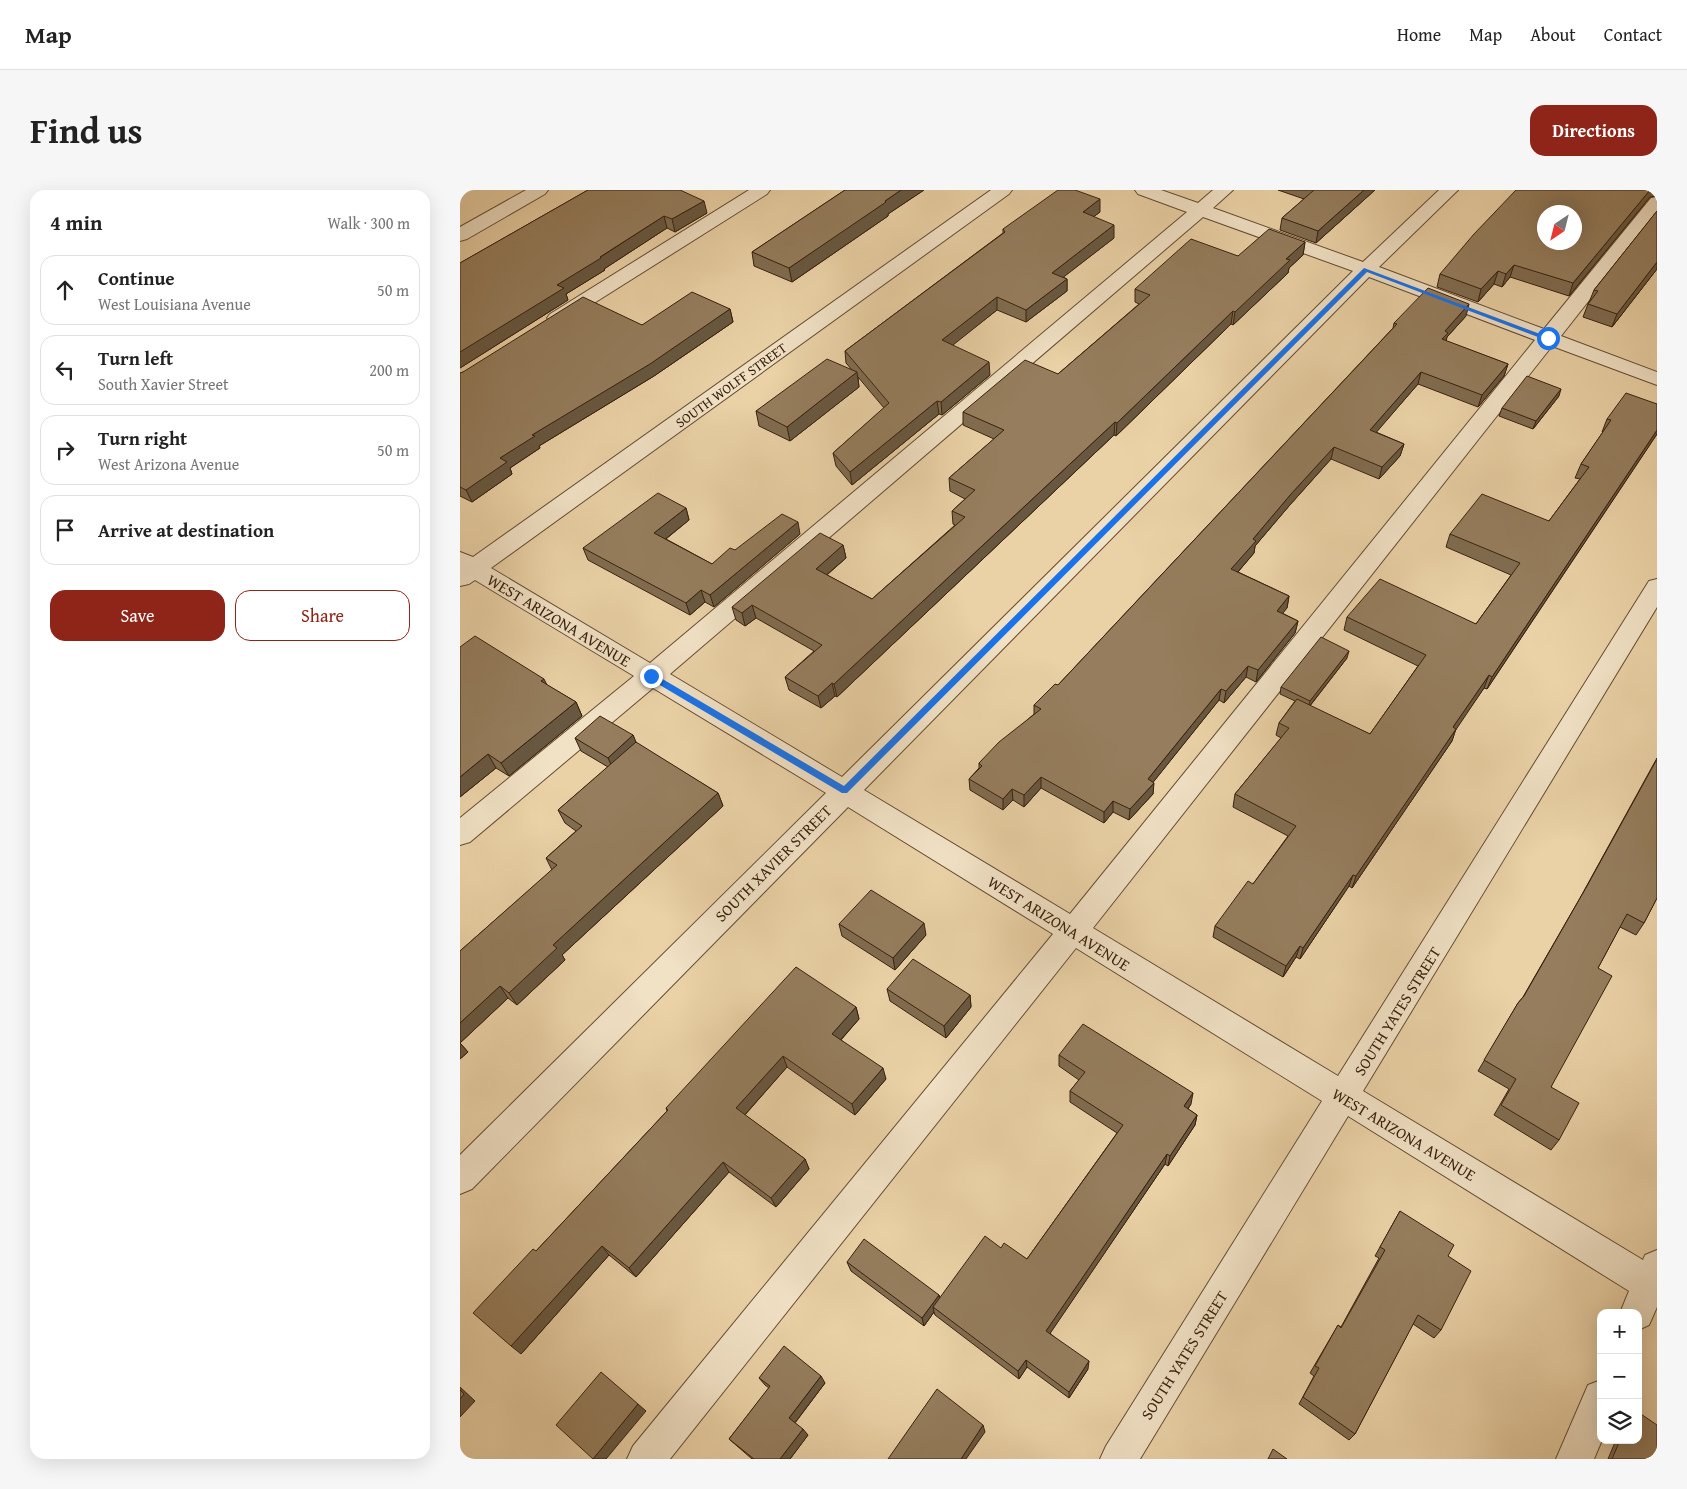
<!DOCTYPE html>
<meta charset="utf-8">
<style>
:root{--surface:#fff;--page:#f6f6f6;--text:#222;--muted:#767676;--line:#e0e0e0;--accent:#8f2418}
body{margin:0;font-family:"Gentium Book Plus",serif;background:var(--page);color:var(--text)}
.controls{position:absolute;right:15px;bottom:15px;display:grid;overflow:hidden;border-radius:10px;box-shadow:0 5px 20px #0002}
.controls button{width:45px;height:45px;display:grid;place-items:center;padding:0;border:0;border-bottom:1px solid var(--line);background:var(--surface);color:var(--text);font:25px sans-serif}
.compass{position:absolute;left:1077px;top:15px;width:45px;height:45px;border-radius:50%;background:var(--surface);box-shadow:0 5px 20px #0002;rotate:215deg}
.stop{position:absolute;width:15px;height:15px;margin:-11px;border:4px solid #1a73e8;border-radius:50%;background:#fff}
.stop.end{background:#1a73e8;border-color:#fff;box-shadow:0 1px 5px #0008}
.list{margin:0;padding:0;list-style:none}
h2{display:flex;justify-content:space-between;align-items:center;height:65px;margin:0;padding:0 20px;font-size:21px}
h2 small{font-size:16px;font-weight:400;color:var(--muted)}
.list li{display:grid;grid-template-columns:32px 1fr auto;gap:15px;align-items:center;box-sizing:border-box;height:70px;margin:0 10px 10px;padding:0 10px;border:1px solid var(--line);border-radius:15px}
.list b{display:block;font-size:19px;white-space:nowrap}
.list p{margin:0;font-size:16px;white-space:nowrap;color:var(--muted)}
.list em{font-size:16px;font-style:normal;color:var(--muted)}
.actions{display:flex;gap:10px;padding:15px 20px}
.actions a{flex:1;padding:11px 0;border:1px solid var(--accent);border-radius:15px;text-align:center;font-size:18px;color:var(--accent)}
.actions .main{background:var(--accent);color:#fff}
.icon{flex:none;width:28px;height:28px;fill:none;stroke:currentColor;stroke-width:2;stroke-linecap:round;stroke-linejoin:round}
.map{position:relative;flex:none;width:1197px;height:1269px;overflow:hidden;border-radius:15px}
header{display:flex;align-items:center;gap:30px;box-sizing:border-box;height:70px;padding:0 25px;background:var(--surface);border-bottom:1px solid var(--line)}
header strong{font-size:24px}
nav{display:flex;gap:28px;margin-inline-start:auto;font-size:18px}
.intro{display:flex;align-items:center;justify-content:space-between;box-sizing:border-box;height:120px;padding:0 30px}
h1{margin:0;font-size:35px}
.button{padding:12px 22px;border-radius:15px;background:var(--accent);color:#fff;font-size:18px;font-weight:700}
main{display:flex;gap:30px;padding:0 30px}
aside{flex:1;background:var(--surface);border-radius:15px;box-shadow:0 5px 20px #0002}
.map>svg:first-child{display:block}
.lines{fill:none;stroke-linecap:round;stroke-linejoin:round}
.minor-casing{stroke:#654d33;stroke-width:2}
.minor{fill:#f1e1c5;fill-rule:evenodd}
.wall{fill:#806c50;stroke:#39210d}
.shaded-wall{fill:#685841;stroke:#39210d}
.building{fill:#957d5d;stroke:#39210d;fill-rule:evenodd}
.route{fill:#1a73e8}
.labels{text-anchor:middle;stroke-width:4;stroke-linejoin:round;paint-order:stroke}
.far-street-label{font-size:14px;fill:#39210d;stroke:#f1e1c5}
.street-label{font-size:16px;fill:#39210d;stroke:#f1e1c5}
</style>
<header>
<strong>Map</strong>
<nav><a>Home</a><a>Map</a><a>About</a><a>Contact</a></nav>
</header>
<div class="intro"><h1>Find us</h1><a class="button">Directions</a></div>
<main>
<aside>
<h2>4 min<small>Walk · 300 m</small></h2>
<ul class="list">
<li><svg class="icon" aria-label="ahead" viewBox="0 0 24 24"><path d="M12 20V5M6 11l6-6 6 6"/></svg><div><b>Continue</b><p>West Louisiana Avenue</p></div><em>50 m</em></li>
<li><svg class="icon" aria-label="left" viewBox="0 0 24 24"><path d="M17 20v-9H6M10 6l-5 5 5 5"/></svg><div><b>Turn left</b><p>South Xavier Street</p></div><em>200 m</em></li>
<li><svg class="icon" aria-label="right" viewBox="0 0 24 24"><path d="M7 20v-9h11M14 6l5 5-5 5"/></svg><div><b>Turn right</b><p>West Arizona Avenue</p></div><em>50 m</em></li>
<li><svg class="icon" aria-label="arrive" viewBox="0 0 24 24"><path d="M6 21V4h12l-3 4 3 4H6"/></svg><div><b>Arrive at destination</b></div></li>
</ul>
<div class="actions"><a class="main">Save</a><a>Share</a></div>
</aside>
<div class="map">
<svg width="1197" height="1269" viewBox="0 0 1197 1269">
<rect width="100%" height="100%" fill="#ead1a6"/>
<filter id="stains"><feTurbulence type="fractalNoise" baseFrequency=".004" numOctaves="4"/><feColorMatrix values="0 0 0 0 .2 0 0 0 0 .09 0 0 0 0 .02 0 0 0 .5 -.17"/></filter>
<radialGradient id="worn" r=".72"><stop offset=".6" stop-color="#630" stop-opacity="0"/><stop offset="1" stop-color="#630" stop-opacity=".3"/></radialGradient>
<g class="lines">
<g class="minor-casing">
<g id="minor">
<path d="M66 0H88L85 4 7 49 0 51V37Z"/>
<path d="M289 0H310L307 4 104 132 97 134 90 132 87 128 90 124Z"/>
<path d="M531 0H552L549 4 31 378 190 473 727 22 678 4 675 0H701L738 13 753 0H773L753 18 903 72 979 0H998L919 77 1084 139 1191 8 1197 7V24L1101 146 1197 182V195L1092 156 633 738 878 886 1189 391 1197 389V417L903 901 1183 1070 1185 1065 1197 1060V1117L1189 1135 1178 1140V1123H1160L1169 1101 888 926 680 1269H640L646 1256 862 911 616 758 210 1269H167L173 1256 593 744 388 617 12 999 0 1004V965L366 603 193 498 10 652 0 655V628L174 486 15 390 9 394 0 396V362L13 367ZM743 27 893 81 382 587 210 484ZM909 87 1075 150 610 724 404 600Z"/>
<path d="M1141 1190 1142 1250 1134 1269H1096L1128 1195Z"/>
</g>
</g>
<use href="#minor" class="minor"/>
</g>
<g class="wall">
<path d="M128 0 247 23 215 42 207 38 144 79 145 80 106 104 108 110 0 178V73Z"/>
<path d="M385 0H464L428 24V26L332 92 294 76 292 62Z"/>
<path d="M818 0H915L856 53 820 40 822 28 844 9Z"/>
<path d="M1197 0V6L1190 7 1109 106 1050 87 1042 97 1034 94 1018 112 977 97 980 84Z"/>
<path d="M1197 21V79L1152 137 1123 127 1128 114 1130 110 1134 100Z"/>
<path d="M640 22 633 27 654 48 603 87 607 89V101L566 132 537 120 492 155 530 185 482 225 479 224 392 295 376 276 373 263 424 218 398 187 399 197 330 251 299 236 296 221 392 180 386 173 385 161 543 43V39Z"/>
<path d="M845 52 843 65 829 78 828 83 773 135 771 134 656 246 654 245 377 507 375 506 361 518 329 500 325 487 354 461 296 428 285 436 276 430 272 417 383 355 386 368 367 385 412 409 495 335 493 334 492 321 505 309 490 301 489 288 534 249 503 235V222L598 184 679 114 675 112V99L778 66Z"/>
<path d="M270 119 273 132 194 186 79 256 80 258 50 278 52 284 12 312 0 306V183L182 135Z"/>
<path d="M1006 126 987 147 986 151 1048 174 1044 186 1018 217 958 194 916 242 944 254 940 266 919 289 871 269 829 316 795 356 794 363 778 382 829 406 827 418 822 423 838 431 835 443 796 492 786 487 764 513 759 510 693 592V604L669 630 653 622 644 633 581 598 564 617 553 610 543 620 510 600 509 589 519 578V573L574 524V515L598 495 933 138 934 133Z"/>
<path d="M1099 206 1073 239 1039 226 1042 218Z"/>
<path d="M1197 214V244L1027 499 1024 498 996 538 992 551 892 698 889 696 840 769 836 767 823 787 753 747 755 736 793 694 828 646 773 617 775 604 821 548 816 545 819 533 835 511 820 504 821 497 887 468 850 516 910 544 958 476 884 440 887 427 1016 434 1051 385 986 357 990 344 1089 331 1120 289 1115 288 1121 274 1143 242H1142L1147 229Z"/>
<path d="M226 318 229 330 206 349 252 374 275 360 340 344 254 417 245 412 230 425 128 370 123 358Z"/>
<path d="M0 457 87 495 116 512 122 526 49 586 36 578 0 607Z"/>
<path d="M173 545 176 553 258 603 263 616 102 765 105 770 57 815 48 808 0 853 8 862 0 869V761L92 680 86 668 116 641 105 633 98 620 148 577 121 561 115 548Z"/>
<path d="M1197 568V708L1184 733 1176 745 1160 737 1138 778 1091 897 1099 950 1091 960 1034 925 1049 899 1018 881 1058 813 1063 807 1120 708Z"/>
<path d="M379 734 466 745 435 780 382 746Z"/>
<path d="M427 799 510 805 511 817 486 848 430 811Z"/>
<path d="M396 817 399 829 381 850 426 889 395 925 327 877 285 925 345 969 349 979 316 1017 269 982 176 1087 149 1065 61 1164 76 1061 207 921 206 918Z"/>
<path d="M599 865 731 914 728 919 737 925 735 935 708 976 705 974 590 1143 628 1179 609 1208 567 1177 559 1189 475 1125 474 1122 464 1136 391 1081 387 1072 479 1105 480 1108 541 1058 567 1069 657 943 610 912V901L619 890 599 876Z"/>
<path d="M940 1021 988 1066 981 1140 974 1148 953 1134 895 1244 889 1250 839 1214 854 1186 850 1183 878 1135 881 1137 919 1068 915 1066Z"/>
<path d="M299 1188 365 1193 335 1233 348 1245 330 1269H292L269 1249 309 1198 305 1195Z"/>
<path d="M1156 1250H1178L1197 1269H1148Z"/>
</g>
<g class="shaded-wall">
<path d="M441 0H464L428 24V26L332 92 329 78Z"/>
<path d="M904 0H915L856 53 858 41Z"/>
<path d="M1190 0H1197V6L1190 7 1109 106 1113 93Z"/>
<path d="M640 9V22L623 35V22Z"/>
<path d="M244 11 247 23 215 42 212 29Z"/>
<path d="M204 26 207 38 144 79 145 80 106 104 108 110 0 178V162L97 95Z"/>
<path d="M654 35V48L592 96V83Z"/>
<path d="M845 52 843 65 829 78 828 83 773 135 775 122 826 69Z"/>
<path d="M1197 72V79L1152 137 1157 124Z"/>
<path d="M1054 75 1050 87 1042 97 1046 84Z"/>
<path d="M1038 81 1034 94 1018 112 1021 99Z"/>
<path d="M607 89V101L566 132V120Z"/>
<path d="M537 107V120L483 163 482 150Z"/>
<path d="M1009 114 1006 126 987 147 985 155 979 162 985 141Z"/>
<path d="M270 119 273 132 194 186 79 256 80 258 50 278 52 284 12 312 6 300 40 268 72 245Z"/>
<path d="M773 121 771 134 656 246 657 233Z"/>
<path d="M529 172 530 185 482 225 481 212Z"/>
<path d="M1048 174 1044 186 1018 217 1022 205Z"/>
<path d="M397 182 399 197 330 251 327 237Z"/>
<path d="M961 182 958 194 908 252 910 240Z"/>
<path d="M1101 199 1099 206 1073 239 1076 231Z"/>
<path d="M477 211 479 224 392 295 390 282Z"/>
<path d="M655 232 654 245 377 507 374 494Z"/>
<path d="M1197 240V244L1027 499 1032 487Z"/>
<path d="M944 254 940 266 919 289 922 277Z"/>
<path d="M874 257 871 269 829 316 795 356 794 363 770 391 771 379 793 349 831 304Z"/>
<path d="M226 318 229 330 198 355 194 343Z"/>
<path d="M338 332 340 344 254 417 250 405Z"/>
<path d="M383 355 386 368 358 392 356 379Z"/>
<path d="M241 400 245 412 230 425 226 413Z"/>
<path d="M829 406 827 418 815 433 817 421Z"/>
<path d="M292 415 296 428 285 436 282 423Z"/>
<path d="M838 431 835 443 796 492 798 480Z"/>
<path d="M889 461 887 468 848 518 850 511Z"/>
<path d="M788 476 786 487 764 513 766 501Z"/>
<path d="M1029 485 1024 498 989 550 993 537Z"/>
<path d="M84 489 91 503 81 491Z"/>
<path d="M372 493 375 506 361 518 358 506Z"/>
<path d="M761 499 759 510 687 600 688 589Z"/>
<path d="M116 512 122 526 49 586 41 573Z"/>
<path d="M996 539 992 551 892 698 896 686Z"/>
<path d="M173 545 179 559 154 581 148 568Z"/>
<path d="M28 564 36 578 0 607V587Z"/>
<path d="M581 587V598L564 617V605Z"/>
<path d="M694 593 693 604 669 630 670 619Z"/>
<path d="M552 599 553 610 543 620V609Z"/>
<path d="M258 603 263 616 102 765 105 770 57 815 49 803 93 755Z"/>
<path d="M653 611V622L644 633V622Z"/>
<path d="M893 685 889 696 840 769 843 758Z"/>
<path d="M464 733 466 745 435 780 433 768Z"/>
<path d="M840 756 836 767 823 787 826 776Z"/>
<path d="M40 796 48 808 0 853 8 862 0 869V833Z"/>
<path d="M510 805 511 817 486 848 484 836Z"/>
<path d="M396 817 399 829 376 855 372 844Z"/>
<path d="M323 866 327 877 281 929 276 918Z"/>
<path d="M423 878 426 889 395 925 392 914Z"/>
<path d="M733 903 731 914 722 927 724 916Z"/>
<path d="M737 925 735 935 708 976 710 966Z"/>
<path d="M707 964 705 974 587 1148 586 1141Z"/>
<path d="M345 969 349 979 316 1017 311 1008Z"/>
<path d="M263 972 269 982 176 1087 169 1078Z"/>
<path d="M142 1056 149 1065 61 1164 51 1156Z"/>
<path d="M479 1105 481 1113 473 1117 474 1122 464 1136 462 1128Z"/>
<path d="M566 1170 567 1177 559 1189 558 1181Z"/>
<path d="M629 1171 628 1179 609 1208V1202Z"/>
<path d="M361 1186 365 1193 334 1234 329 1228Z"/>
<path d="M0 1197 15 1211 0 1227Z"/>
<path d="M178 1214 186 1221 146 1269H133Z"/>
<path d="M523 1235 525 1242 506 1269H501Z"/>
<path d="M343 1239 348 1245 330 1269H320Z"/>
</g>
<g class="building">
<path d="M128 0H220L244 11 212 29 204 26 140 67 141 68 97 95 104 98 0 162V73Z"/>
<path d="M385 0H441L425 11 426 12 329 78 292 62Z"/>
<path d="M598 0H615L640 9 623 22 654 35 592 83 607 89 566 120 537 107 482 150 529 172 481 212 477 211 390 282 373 263 429 213 385 161 545 42 543 39Z"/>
<path d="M854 0H904L858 41 822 28Z"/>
<path d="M1056 0H1190L1113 93 1054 75 1046 84 1038 81 1021 99 980 84 1014 44ZM1084 22H1114V52H1084Z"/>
<path d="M1197 21V72L1157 124 1128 114 1138 101 1134 100Z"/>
<path d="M809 39 845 52 826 69 830 70 775 122 773 121 657 233 655 232 374 494 372 493 358 506 325 487 362 455 292 415 282 423 272 417 360 343 383 355 356 379 412 409 505 327 492 321 515 300 489 288 544 240 503 222 565 170 598 184 690 105 675 99 731 49 778 66Z"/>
<path d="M968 98 1009 114 985 141 988 143 982 149 1048 174 1022 205 961 182 910 240 944 254 922 277 874 257 831 304 793 349 796 351 771 379 829 406 817 421 838 431 798 480 788 476 766 501 761 499 688 589 694 593 670 619 653 611 644 622 581 587 564 605 552 599 543 609 509 589 522 576 519 573 539 552 581 519 574 515 595 494 598 495 937 134 934 133Z"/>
<path d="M232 102 270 119 190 174 72 245 75 246 40 268 47 272 6 300 0 297V183L3 182 123 107 182 135Z"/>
<path d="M367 169 397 182 327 237 296 221Z"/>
<path d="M1067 186 1101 199 1076 231 1042 218Z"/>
<path d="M1166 203 1197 214V240L1032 487 1029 485 993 537 996 539 896 686 893 685 843 758 840 756 826 776 755 736 788 691 793 694 836 636 775 604 829 538 819 533 837 509 910 544 966 465 887 427 920 389 1016 434 1060 373 990 344 1022 304 1089 331 1129 277 1121 274 1151 230 1147 229Z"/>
<path d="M198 303 226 318 194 343 252 374 270 358 275 360 322 324 338 332 250 405 241 400 226 413 123 358Z"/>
<path d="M15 446 84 489 81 491 116 512 41 573 28 564 0 587V457Z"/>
<path d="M861 447 889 461 850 511 821 497Z"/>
<path d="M140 526 173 545 148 568 115 548Z"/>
<path d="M176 552 258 603 93 755 97 758 49 803 40 796 0 833V761L97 675 86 668 122 636 98 620Z"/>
<path d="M1197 569V708L1184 733 1167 724 1138 778 1152 786 1091 897 1119 913 1099 950 1041 915 1056 889 1024 870 1058 813 1064 806 1127 696Z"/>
<path d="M411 700 464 733 433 768 379 734Z"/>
<path d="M453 769 510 805 484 836 427 799Z"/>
<path d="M336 777 396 817 372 844 423 878 392 914 323 866 276 918 345 969 311 1008 263 972 169 1078 142 1056 51 1156 13 1123 73 1059 76 1061 208 920 206 918Z"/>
<path d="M623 834 733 903 724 916 737 925 710 966 707 964 586 1141 629 1171 609 1202 566 1170 558 1181 473 1117 525 1046 541 1058 544 1053 567 1069 663 935 610 901 625 882 599 865Z"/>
<path d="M940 1021 994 1055 988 1066 1011 1081 981 1140 958 1125 895 1244 843 1207 859 1178 855 1176 878 1135 881 1138 925 1060 920 1057Z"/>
<path d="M404 1049 479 1105 462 1128 387 1072Z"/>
<path d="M324 1156 361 1186 329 1228 343 1239 320 1269H294L269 1249 310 1196 299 1188Z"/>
<path d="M141 1182 178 1214 133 1269 96 1235Z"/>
<path d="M477 1199 523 1235 501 1269H428Z"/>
<path d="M0 1200 4 1204 0 1209Z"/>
<path d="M1178 1222 1197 1235V1269H1152L1160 1250H1178Z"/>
<path d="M813 1259 827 1269H808Z"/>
</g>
<path class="route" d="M904 78 1091 148 1086 150 907 82 387 603H382L188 488V484H194L384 596Z"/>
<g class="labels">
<g class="far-street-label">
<text transform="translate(271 195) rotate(-36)" y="5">SOUTH WOLFF STREET</text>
</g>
<g class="street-label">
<text transform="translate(99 430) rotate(31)" y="6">WEST ARIZONA AVENUE</text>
<text transform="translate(313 673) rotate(-45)" y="6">SOUTH XAVIER STREET</text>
<text transform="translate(599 733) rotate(32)" y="6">WEST ARIZONA AVENUE</text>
<text transform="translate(937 821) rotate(-58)" y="6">SOUTH YATES STREET</text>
<text transform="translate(944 944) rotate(31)" y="6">WEST ARIZONA AVENUE</text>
<text transform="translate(724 1165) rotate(-58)" y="6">SOUTH YATES STREET</text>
</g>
</g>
<rect width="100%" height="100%" filter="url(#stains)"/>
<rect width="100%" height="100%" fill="url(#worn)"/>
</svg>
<div class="controls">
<button>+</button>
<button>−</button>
<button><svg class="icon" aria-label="layers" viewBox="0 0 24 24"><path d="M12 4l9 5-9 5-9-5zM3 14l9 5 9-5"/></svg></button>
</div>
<svg class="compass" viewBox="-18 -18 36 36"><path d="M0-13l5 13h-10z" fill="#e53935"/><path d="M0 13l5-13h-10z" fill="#767676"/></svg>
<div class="stop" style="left:1088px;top:148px"></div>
<div class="stop end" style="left:191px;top:486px"></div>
</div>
</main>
